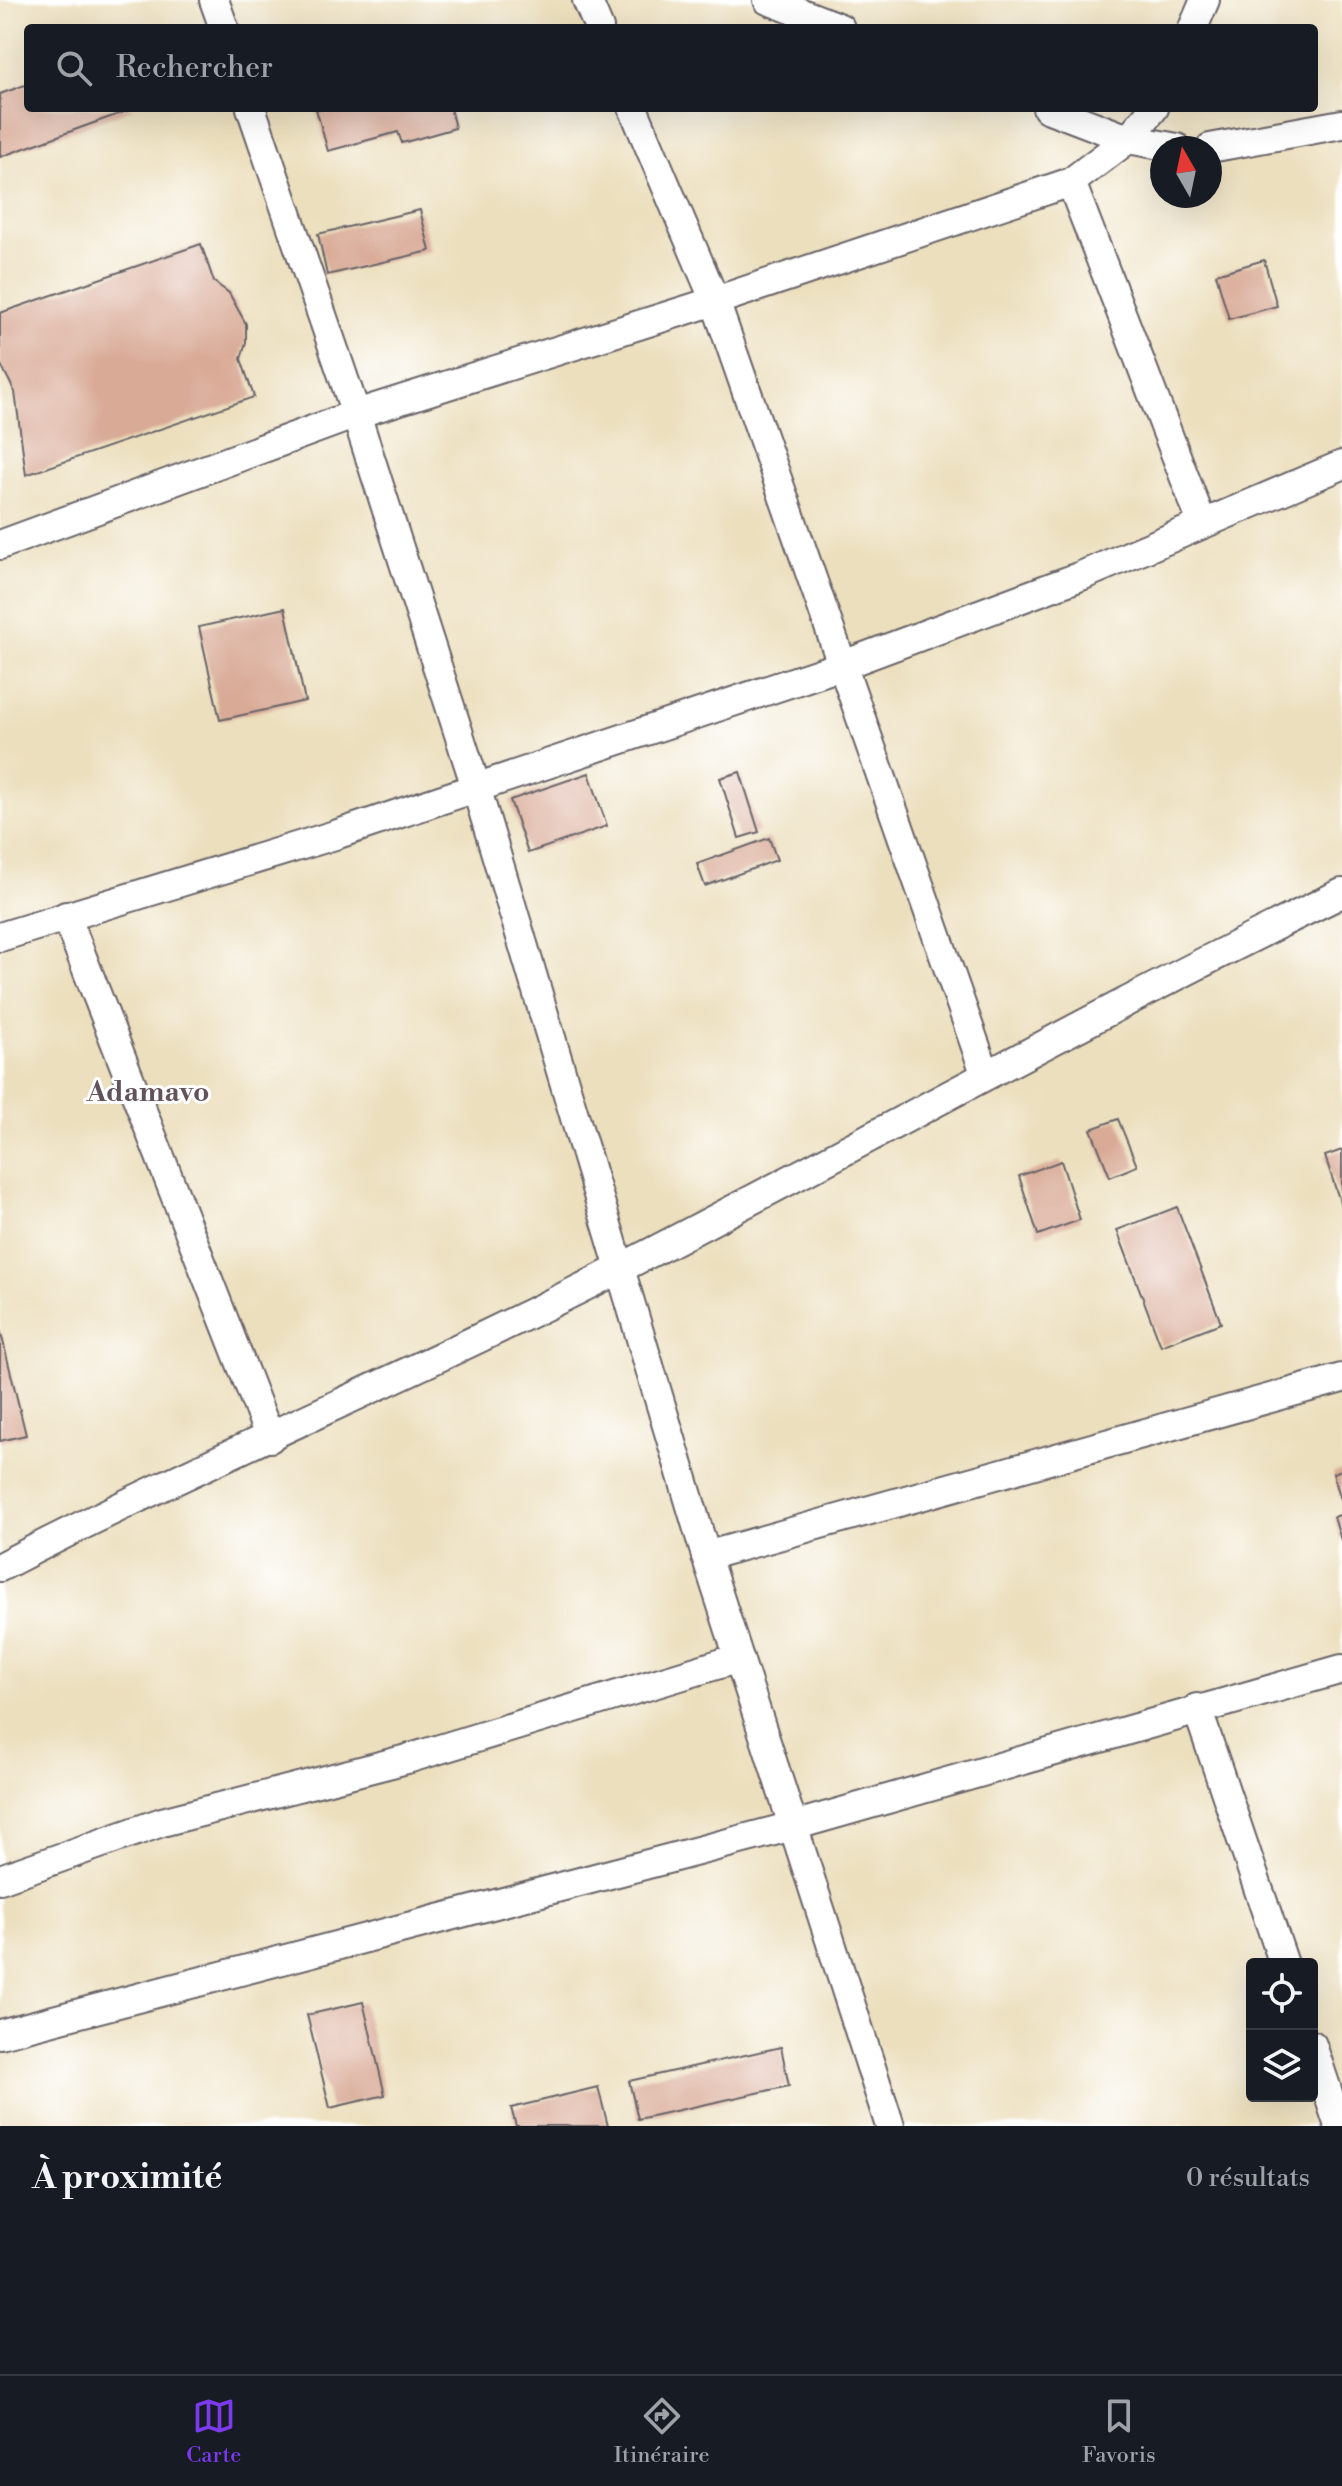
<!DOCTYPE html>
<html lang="fr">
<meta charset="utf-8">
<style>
:root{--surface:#171b24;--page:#242831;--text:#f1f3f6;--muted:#9ea1a6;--line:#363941;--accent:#7c3aed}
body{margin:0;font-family:"Libre Bodoni",serif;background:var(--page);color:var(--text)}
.controls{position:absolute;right:24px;bottom:24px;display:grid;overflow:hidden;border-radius:8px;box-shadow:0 8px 32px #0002}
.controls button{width:72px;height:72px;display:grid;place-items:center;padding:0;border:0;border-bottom:2px solid var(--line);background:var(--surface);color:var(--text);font:40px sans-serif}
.compass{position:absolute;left:1150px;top:136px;width:72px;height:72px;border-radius:50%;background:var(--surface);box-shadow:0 8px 32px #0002;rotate:351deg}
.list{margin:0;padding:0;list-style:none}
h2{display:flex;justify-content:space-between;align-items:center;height:104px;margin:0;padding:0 32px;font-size:34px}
h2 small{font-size:26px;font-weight:400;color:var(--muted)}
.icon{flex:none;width:44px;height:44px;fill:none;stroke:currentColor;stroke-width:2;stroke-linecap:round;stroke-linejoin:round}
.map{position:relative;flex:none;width:1342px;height:2126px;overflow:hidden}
.search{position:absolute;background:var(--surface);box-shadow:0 8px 32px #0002;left:24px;right:24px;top:24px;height:88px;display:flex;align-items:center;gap:20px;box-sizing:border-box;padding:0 28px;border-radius:8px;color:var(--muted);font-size:30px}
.sheet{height:248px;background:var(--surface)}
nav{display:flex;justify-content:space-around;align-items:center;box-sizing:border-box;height:112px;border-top:2px solid var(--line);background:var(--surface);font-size:22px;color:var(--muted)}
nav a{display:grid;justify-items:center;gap:4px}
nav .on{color:var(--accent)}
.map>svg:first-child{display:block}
.building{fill:#d9aa96}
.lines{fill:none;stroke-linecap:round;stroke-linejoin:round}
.street-casing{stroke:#696468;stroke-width:32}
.street{stroke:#fff;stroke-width:28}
.labels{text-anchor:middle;stroke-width:6;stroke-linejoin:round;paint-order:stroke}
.neighbourhood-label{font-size:28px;font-weight:bold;fill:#62525b;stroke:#fff}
</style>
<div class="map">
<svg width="1342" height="2126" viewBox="0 0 1342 2126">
<rect width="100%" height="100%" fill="#fff"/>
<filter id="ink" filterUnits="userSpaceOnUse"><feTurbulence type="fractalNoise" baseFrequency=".0125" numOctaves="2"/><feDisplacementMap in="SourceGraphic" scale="16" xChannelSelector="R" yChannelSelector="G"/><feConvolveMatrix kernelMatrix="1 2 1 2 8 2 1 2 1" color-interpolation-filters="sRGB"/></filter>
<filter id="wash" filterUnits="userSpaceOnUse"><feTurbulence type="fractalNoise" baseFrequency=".006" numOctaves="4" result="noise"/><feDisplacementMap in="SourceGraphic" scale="32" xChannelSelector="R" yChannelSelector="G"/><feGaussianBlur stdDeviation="1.8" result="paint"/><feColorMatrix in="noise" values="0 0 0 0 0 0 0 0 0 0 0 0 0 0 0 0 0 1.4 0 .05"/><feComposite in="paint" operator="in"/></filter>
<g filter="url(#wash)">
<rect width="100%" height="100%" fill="#ecdfbd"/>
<g id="blocks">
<g class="building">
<path d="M28 84V108H135L0 157V94Z"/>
<path d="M450 108 455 128 402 143 398 132 328 151 316 109Z"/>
<path d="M420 210 430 251 327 275 318 234Z"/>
<path d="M201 244 214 282 229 293 246 324V342L241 359 254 397 26 475 15 392 0 363V313Z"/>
<path d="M1264 260 1277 306 1229 319 1216 274Z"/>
<path d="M285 608 305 701 220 720 199 627Z"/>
<path d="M740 772 759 832 739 838 720 778Z"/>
<path d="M589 773 607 826 528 853 510 800Z"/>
<path d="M769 838 777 860 705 886 697 864Z"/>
<path d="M1118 1119 1137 1166 1110 1177 1091 1129Z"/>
<path d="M1342 1150V1205H1341L1325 1156Z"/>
<path d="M1061 1161 1080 1220 1038 1235 1019 1176Z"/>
<path d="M1177 1207 1221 1323 1161 1346 1117 1230Z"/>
<path d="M0 1329 26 1435 0 1441Z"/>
<path d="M1342 1470V1500H1341L1333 1473Z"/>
<path d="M1342 1514V1540H1341L1334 1517Z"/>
<path d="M363 2002 385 2095 330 2108 307 2015Z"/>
<path d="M781 2047 789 2086 638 2119 629 2081Z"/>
<path d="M598 2087 608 2126H516L511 2108Z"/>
</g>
</g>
</g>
<g filter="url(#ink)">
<use href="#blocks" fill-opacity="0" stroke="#696468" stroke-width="2"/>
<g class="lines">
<g class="street-casing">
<g id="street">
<path d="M214 0 224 28"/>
<path d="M587 0 599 28"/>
<path d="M768 0 840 28"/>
<path d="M1193 28 1205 0"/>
<path d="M251 108 356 414 476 787 706 1556 890 2126"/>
<path d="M633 108 715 301 985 1073"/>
<path d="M1047 108 1128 139 1177 148"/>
<path d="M1210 148 1342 124"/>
<path d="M1071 182 1202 523"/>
<path d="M0 545 356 414 715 301 1071 182 1128 139 1154 108"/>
<path d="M66 916 270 1438"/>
<path d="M0 937 335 835 843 665 1081 576 1342 465"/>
<path d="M706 1556 1342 1378"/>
<path d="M0 1567C203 1461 415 1374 619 1269 861 1145 1097 1012 1342 893"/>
<path d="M1197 1708 1284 1964"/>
<path d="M0 1879 162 1822 407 1759 739 1658"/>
<path d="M0 2034 793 1826 1342 1669"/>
<path d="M1312 2045 1339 2126"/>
</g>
</g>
<use href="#street" class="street"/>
</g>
</g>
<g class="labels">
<g class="neighbourhood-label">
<text x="148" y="1101">Adamavo</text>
</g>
</g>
</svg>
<div class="controls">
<button><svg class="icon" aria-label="locate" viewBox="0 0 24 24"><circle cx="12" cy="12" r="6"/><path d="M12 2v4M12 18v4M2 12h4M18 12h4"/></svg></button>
<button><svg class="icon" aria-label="layers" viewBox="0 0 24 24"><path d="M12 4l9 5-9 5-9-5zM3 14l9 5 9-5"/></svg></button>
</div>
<svg class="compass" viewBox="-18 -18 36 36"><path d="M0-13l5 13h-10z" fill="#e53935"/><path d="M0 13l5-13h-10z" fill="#9ea1a6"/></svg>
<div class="search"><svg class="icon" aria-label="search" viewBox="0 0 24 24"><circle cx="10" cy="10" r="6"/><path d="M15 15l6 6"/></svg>Rechercher</div>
</div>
<section class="sheet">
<h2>À proximité<small>0 résultats</small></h2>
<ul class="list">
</ul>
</section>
<nav>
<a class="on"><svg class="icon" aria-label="map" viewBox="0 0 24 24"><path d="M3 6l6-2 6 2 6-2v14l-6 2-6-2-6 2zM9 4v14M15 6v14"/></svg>Carte</a>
<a><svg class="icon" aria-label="directions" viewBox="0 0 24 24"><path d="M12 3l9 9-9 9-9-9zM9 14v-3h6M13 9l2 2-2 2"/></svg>Itinéraire</a>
<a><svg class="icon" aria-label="saved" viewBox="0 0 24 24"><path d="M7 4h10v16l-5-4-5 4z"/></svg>Favoris</a>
</nav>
